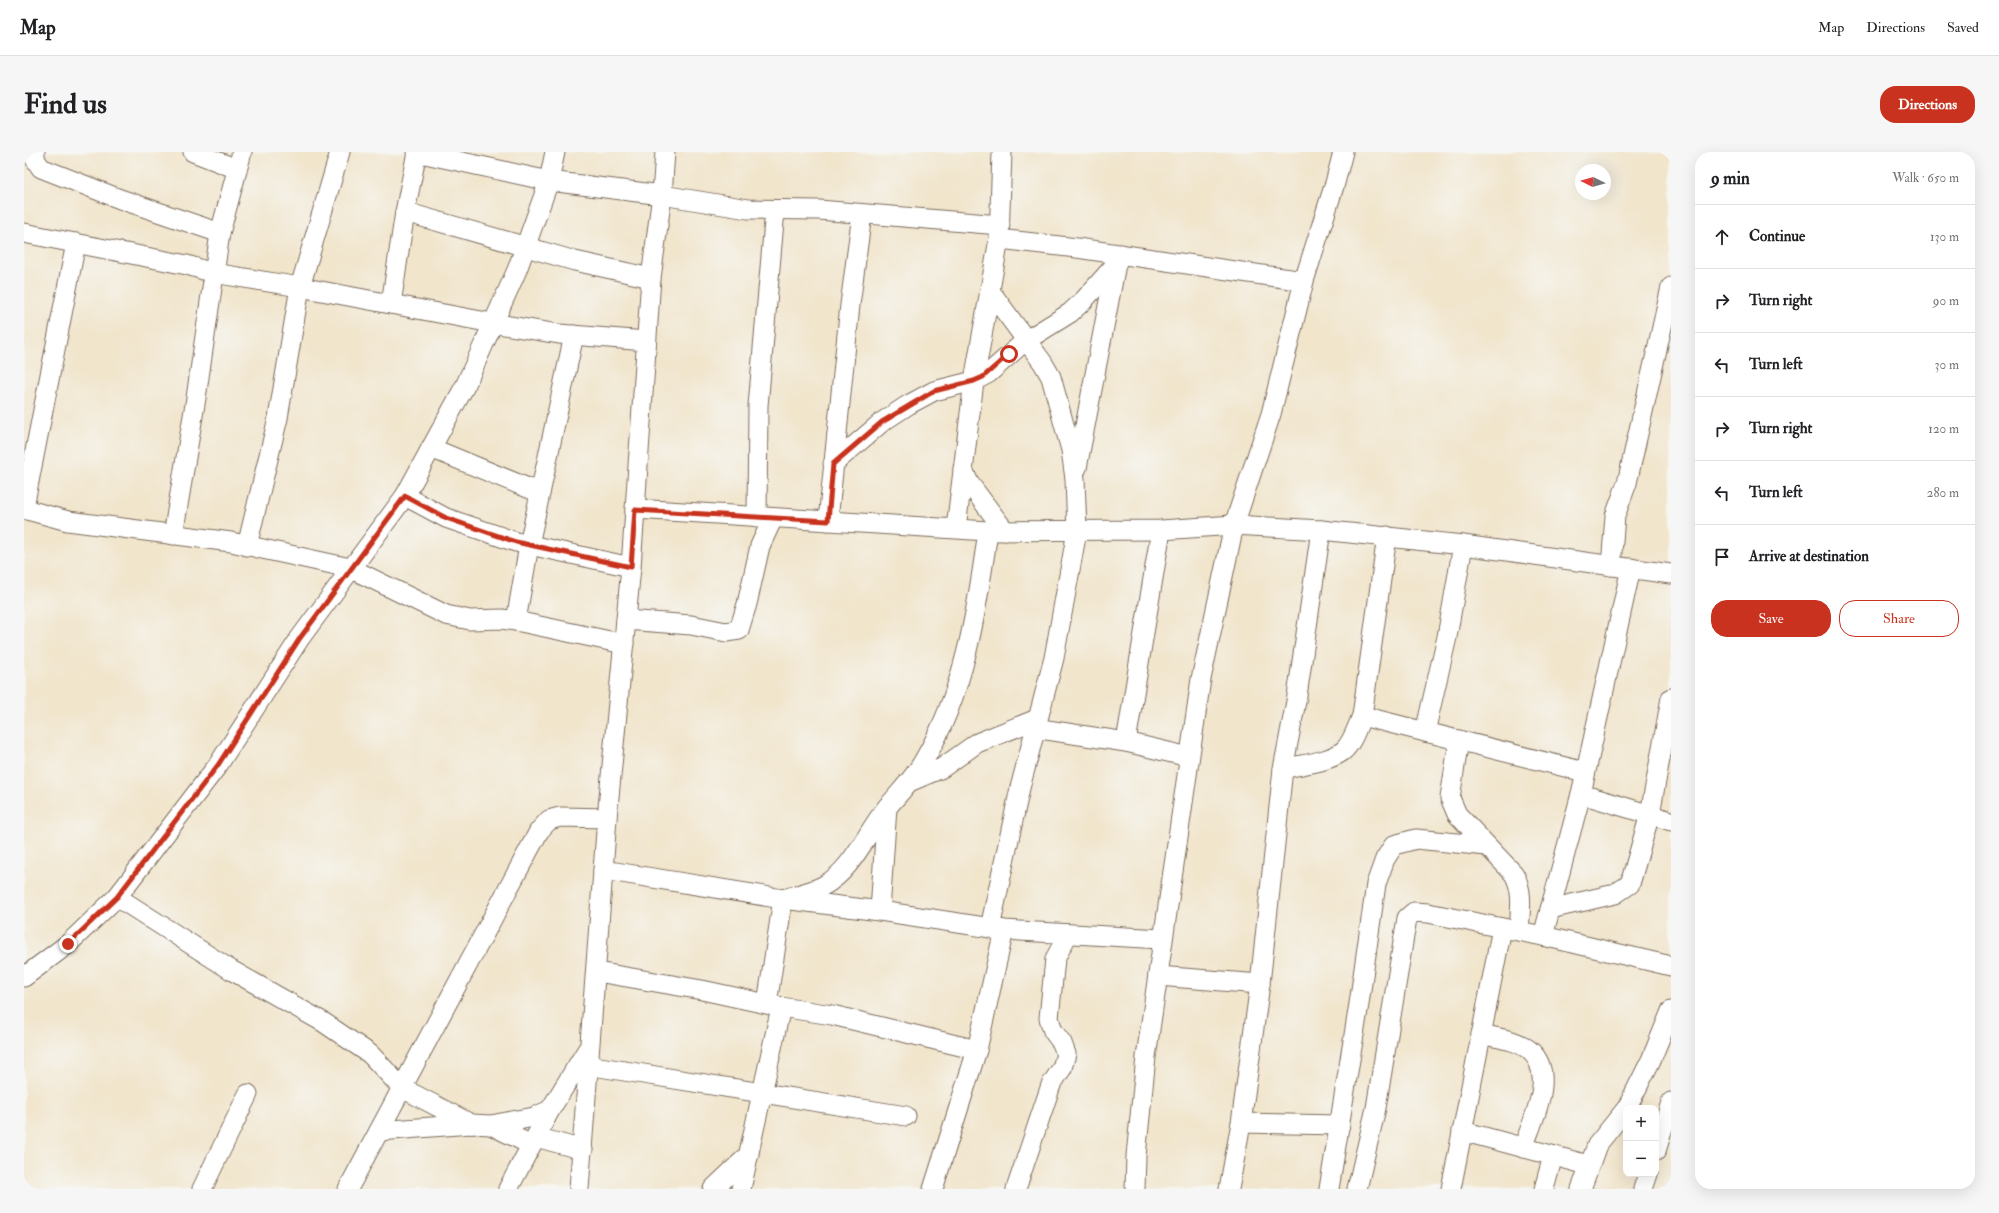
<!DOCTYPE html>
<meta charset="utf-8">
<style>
:root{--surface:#fff;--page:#f6f6f6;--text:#202124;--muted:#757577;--line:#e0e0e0;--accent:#c8321e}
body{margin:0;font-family:"IM FELL Double Pica",serif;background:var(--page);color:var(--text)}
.controls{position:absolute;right:12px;bottom:12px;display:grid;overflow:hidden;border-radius:8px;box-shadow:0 4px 16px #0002}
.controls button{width:36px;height:36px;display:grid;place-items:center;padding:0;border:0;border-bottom:1px solid var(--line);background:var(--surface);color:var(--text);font:20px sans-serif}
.compass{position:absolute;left:1551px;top:12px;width:36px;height:36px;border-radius:50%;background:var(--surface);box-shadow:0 4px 16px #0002;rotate:275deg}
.stop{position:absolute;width:12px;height:12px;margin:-9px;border:3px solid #c8321e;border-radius:50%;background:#fff}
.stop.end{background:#c8321e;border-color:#fff;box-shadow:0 1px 4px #0008}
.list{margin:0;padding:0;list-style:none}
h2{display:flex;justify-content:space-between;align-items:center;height:52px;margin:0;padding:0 16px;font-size:17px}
h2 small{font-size:13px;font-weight:400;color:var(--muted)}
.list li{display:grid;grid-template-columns:26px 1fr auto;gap:12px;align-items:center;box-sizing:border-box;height:64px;padding:0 16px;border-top:1px solid var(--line)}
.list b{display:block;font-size:15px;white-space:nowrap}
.list em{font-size:13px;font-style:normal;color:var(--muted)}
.actions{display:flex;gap:8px;padding:12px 16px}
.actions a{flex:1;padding:9px 0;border:1px solid var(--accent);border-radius:16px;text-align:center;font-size:14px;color:var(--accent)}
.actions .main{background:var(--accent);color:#fff}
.icon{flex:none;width:22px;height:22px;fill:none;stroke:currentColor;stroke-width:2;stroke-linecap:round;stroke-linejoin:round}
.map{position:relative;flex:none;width:1647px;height:1037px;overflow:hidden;border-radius:16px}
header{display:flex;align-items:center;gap:24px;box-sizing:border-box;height:56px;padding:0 20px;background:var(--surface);border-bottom:1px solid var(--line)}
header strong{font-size:19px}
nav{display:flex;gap:22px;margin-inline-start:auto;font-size:14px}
.intro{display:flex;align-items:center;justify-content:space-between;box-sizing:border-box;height:96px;padding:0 24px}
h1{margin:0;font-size:28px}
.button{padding:10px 18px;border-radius:16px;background:var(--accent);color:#fff;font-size:14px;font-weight:700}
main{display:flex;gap:24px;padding:0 24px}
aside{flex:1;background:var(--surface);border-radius:16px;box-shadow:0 4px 16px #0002}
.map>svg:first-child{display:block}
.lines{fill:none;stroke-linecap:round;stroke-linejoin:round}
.minor-casing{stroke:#7b6b5b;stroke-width:21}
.minor{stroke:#fff;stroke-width:19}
.route{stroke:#c8321e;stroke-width:5}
</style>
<header>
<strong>Map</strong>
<nav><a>Map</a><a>Directions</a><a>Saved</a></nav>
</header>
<div class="intro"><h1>Find us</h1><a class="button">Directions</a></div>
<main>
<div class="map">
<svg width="1647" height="1037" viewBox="0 0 1647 1037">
<rect width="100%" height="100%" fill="#f6f6f2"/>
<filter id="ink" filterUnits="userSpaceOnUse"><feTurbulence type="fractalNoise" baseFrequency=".025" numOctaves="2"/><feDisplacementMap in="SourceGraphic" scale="8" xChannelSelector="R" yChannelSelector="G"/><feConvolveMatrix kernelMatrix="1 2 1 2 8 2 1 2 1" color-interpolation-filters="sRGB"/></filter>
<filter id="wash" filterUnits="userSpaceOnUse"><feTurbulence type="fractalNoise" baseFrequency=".012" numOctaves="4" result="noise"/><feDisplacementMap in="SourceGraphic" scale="16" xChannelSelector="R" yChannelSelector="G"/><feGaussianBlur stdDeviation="0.9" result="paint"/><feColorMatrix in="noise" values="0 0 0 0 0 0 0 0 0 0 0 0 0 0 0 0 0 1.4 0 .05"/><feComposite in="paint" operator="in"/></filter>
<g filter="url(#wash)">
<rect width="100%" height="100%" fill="#f1e5cc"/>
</g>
<g filter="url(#ink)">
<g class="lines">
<g class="minor-casing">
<g id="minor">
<path d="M11 0V7L17 16 96 47 196 81"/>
<path d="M169 0 213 17"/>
<path d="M392 0 525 29 638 43 724 57 795 58 976 73"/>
<path d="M381 60 551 109 627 126"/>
<path d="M0 81 163 113 189 121 276 135 468 171 535 182 622 189"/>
<path d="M975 87 1053 96 1280 129"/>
<path d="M966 139 1019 211 1027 225 1047 298 1051 327 1053 379 1030 506 996 636 966 776"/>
<path d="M367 152 381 60 393 0"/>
<path d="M407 296 516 341"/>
<path d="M809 312 858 270 884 253 910 239 950 229 965 221 1001 189 1046 161 1060 148 1092 112 1097 102"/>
<path d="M1053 316 1092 112"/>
<path d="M939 317 945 331 981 379"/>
<path d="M381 344 422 366 492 390 607 415"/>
<path d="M0 355 52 91"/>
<path d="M0 357 44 369 207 390 326 416 422 463 446 468 478 467 492 469 600 492"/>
<path d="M611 357 964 379 1137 378 1210 373 1297 378 1439 393 1647 422"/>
<path d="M733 365 734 254 751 58"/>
<path d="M804 369 826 153 838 62"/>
<path d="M932 376 950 229 975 87 978 0"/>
<path d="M149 383 172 246 196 81 218 0"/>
<path d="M223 394 254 266 276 135 316 0"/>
<path d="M1587 414 1591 364 1603 331 1647 135"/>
<path d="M602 468 667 473 702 480 715 478 723 452 736 394 749 366"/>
<path d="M492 469 505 393 550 183"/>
<path d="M1338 564 1561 620"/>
<path d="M1010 576 1102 590 1165 605"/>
<path d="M1401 580 1423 485 1439 393"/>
<path d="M1435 588 1426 646 1433 662 1490 722C1500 740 1496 759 1495 779"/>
<path d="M1102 590 1137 378"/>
<path d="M1259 617C1277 612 1303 611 1319 599 1328 592 1333 575 1338 564L1363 384"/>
<path d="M885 630 918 616 953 591 1013 567"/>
<path d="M1557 642 1647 669"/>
<path d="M579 718 759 747 856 759 980 778 1138 787"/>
<path d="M93 745 207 818 299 870 346 902 378 936 447 972"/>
<path d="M1526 757 1591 742 1606 732 1626 662 1647 546"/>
<path d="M856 759 863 655"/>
<path d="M1519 784 1557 642 1607 416"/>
<path d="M573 820 678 838 757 855 808 863 953 898"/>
<path d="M1134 824 1236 832"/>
<path d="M0 825 44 792 93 745 194 613 276 486 381 344 442 232 493 118 525 29 531 0"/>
<path d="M743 852 759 747C772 743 787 740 799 734 827 719 840 686 858 662 871 645 888 629 899 610 941 540 953 458 964 379"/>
<path d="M1457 882C1472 886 1491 887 1504 897 1534 920 1509 967 1499 996"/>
<path d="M563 913 882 964"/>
<path d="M1603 956 1627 908 1647 859"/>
<path d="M1217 971 1316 973"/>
<path d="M467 973 507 993"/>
<path d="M355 979 447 972 467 973 510 965 526 958"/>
<path d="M1438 979 1564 1013"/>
<path d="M512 985 559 998"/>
<path d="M1632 999 1647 950"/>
<path d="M178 1037 224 942"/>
<path d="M324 1037 515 679 525 668 536 665 583 666"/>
<path d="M484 1037 526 958 563 898"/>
<path d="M555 1037 583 666 607 415 627 126 638 43 641 0"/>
<path d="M689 1037 725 1003"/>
<path d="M717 1037 757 855"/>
<path d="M909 1037 953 898 980 778"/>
<path d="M992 1037 1027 933 1038 916 1042 902 1038 891 1029 879 1025 866 1031 807 1044 782"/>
<path d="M1111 1037 1112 1004 1122 905 1177 527 1210 373 1247 262 1280 129 1311 31 1319 0"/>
<path d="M1205 1037 1217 971 1236 832 1259 617 1273 544 1297 378"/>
<path d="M1305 1037 1335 852 1352 732 1361 707 1370 693 1392 687 1463 694"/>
<path d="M1333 1037 1352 956 1383 766 1390 760 1404 761 1519 784 1647 814"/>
<path d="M1427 1037 1478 776"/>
<path d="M1520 1037 1529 1004"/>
<path d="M1557 1037 1573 993 1602 957"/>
<path d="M1619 1037 1624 1022"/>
</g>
</g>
<use href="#minor" class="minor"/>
</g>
</g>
<g class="lines" filter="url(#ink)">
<path class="route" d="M44 792 93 745 194 613 276 486 381 344 422 366 492 390 607 415 611 358 804 369 809 312 858 270 910 239 950 229 959 225 985 202"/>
</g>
</svg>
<div class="controls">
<button>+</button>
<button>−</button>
</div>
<svg class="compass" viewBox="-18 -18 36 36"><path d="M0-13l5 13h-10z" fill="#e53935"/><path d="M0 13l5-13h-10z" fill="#757577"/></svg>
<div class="stop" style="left:985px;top:202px"></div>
<div class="stop end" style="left:44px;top:792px"></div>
</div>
<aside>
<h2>9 min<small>Walk · 650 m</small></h2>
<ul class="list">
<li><svg class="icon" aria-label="ahead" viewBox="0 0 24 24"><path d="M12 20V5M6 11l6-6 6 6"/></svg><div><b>Continue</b></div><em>130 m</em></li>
<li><svg class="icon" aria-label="right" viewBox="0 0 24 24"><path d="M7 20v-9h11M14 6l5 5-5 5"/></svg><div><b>Turn right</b></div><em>90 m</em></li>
<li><svg class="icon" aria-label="left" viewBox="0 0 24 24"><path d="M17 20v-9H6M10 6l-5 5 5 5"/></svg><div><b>Turn left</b></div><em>30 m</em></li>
<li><svg class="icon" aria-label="right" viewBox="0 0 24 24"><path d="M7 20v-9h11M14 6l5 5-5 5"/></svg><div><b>Turn right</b></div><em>120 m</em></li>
<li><svg class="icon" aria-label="left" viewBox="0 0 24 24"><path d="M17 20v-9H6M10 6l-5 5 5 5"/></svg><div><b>Turn left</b></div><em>280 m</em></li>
<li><svg class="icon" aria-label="arrive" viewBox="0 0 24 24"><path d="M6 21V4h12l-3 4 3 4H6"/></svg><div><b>Arrive at destination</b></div></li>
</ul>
<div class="actions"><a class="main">Save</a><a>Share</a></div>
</aside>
</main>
